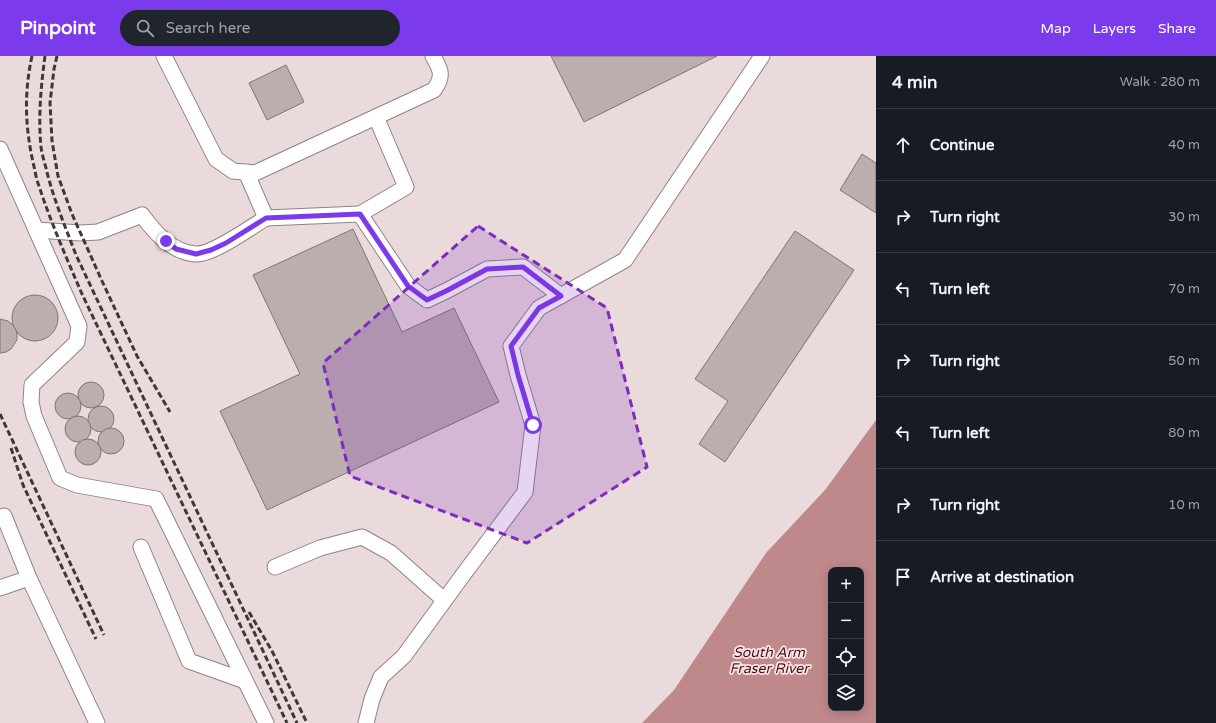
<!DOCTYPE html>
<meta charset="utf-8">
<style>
:root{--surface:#171b24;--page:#20242c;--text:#f1f3f6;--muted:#9ea1a6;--line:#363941;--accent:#7c3aed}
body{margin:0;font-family:"Varela Round",sans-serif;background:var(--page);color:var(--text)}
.controls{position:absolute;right:12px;bottom:12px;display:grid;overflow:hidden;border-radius:8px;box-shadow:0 2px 10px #0003}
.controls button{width:36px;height:36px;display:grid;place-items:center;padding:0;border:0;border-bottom:1px solid var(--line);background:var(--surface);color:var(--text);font:20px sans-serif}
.stop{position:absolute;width:12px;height:12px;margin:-9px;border:3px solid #7c3aed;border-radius:50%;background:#fff}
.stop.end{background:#7c3aed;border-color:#fff;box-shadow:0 1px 4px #0008}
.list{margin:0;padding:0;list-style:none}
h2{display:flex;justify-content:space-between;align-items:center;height:52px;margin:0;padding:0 16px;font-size:17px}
h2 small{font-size:13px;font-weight:400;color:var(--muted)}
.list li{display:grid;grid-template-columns:26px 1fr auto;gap:12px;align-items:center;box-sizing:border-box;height:72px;padding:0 16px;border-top:1px solid var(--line)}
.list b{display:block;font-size:15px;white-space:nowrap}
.list em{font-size:13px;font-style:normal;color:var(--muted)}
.icon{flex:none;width:22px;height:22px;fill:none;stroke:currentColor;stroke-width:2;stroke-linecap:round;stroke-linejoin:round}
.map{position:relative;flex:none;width:876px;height:667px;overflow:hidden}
header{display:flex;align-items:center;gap:24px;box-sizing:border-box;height:56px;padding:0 20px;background:var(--accent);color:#fff}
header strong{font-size:19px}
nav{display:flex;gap:22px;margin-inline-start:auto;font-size:14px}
.search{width:280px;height:36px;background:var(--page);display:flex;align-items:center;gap:10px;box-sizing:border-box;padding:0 14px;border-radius:22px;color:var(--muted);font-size:15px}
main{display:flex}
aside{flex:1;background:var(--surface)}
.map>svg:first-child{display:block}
.water{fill:#bf888b;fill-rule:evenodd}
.building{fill:#bcadae;stroke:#817374}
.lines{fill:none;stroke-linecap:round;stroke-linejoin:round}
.minor-casing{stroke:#918383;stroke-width:17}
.minor{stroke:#fff;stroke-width:15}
.rail{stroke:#3f3839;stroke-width:3;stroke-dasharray:6 3;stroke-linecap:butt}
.route{stroke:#7c3aed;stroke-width:5}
.marked{fill:#7b2cbf;fill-opacity:0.2;stroke:#7b2cbf;stroke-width:3;stroke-dasharray:8 5;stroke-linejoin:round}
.labels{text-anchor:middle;stroke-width:3.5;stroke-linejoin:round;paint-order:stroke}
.water-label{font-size:14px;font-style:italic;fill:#520e1a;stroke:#f7e7e8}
</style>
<header>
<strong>Pinpoint</strong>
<div class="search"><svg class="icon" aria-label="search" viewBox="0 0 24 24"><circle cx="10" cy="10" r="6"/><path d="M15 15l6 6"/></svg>Search here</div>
<nav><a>Map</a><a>Layers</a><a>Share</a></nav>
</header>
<main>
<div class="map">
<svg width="876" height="667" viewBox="0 0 876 667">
<rect width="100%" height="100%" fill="#eadadb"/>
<path class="water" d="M876 364V667H642L674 634 766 497 825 434ZM831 514H861V652H831Z"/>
<g class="building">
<path d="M551 0H717L584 66Z"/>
<path d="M286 9 304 46 267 64 249 27Z"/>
<path d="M862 98 876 107V157L840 134Z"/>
<path d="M353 173 402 276 454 252 499 346 267 454 220 355 300 318 253 219Z"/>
<path d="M795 175 854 214 725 406 699 388 728 345 695 323Z"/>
<circle cx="35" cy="262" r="23"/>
<path d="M0 263 8 265 13 269 16 274 17 279V284L11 293 6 296 1 297H0Z"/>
<circle cx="91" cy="339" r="13"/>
<circle cx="68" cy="350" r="13"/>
<circle cx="101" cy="363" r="13"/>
<circle cx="78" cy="373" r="13"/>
<circle cx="111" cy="385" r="13"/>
<circle cx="88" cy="396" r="13"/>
</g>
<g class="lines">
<g class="minor-casing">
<g id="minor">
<path d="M164 0 216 103 233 115 255 117 434 34C444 20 441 14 433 0"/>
<path d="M0 93 79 270 77 286 32 329 31 346 34 360 60 422 77 429 156 443 266 667"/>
<path d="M246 116 266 162 360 158 408 230 427 244 448 234 487 213 523 211 561 240"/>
<path d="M360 158 406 131 376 61"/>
<path d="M36 174 80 177 98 176 142 159C155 177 172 196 195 198 211 200 251 171 266 162"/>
<path d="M4 460 29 522"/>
<path d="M141 491 189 605 245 625"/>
<path d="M275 511 320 492 362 481 391 497 444 544"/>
<path d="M0 532 29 522 97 667"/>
<path d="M366 667 372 643 381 621 404 600 460 523 525 436 533 369 518 319 511 290 539 252 625 204 762 0"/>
</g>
</g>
<use href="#minor" class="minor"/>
<g class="rail">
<path d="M32 0C24 37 25 70 33 106 35 114 36 123 39 130 51 167 67 203 82 238L287 667"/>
<path d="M45 0C41 30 38 61 41 91 42 98 44 105 46 112 53 142 65 170 76 199L297 667"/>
<path d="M57 0 54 13 50 47 52 85 58 120 72 158 102 225 137 300 170 356"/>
<path d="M0 358 104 579"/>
<path d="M11 392 23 429 96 583"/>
<path d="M249 556 272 595 307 667"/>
</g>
</g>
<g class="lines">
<path class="route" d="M166 185 176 193 196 198 211 194 226 187 266 162 360 158 408 230 427 244 448 234 487 213 523 211 561 240 539 252 511 290 518 319 533 369"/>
</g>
<path class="marked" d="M478 170 607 252 647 411 527 487 350 420 323 307Z"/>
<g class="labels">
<g class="water-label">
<text x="769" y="601">South Arm<tspan x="769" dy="16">Fraser River</tspan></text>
</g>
</g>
</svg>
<div class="controls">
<button>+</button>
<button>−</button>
<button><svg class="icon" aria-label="locate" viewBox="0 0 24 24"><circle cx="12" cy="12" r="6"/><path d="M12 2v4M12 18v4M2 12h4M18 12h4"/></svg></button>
<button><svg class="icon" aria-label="layers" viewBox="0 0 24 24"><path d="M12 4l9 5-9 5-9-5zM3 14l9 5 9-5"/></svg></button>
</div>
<div class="stop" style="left:533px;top:369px"></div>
<div class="stop end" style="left:166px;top:185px"></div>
</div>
<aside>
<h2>4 min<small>Walk · 280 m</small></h2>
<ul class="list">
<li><svg class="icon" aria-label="ahead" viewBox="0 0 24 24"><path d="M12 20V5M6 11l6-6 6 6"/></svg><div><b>Continue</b></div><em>40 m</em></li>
<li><svg class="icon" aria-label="right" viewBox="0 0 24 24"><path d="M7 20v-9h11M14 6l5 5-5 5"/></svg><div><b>Turn right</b></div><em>30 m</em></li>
<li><svg class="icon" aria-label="left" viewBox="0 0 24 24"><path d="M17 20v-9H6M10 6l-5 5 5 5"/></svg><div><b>Turn left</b></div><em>70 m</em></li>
<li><svg class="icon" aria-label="right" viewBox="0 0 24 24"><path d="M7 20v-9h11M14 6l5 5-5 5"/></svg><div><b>Turn right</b></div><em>50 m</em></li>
<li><svg class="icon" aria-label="left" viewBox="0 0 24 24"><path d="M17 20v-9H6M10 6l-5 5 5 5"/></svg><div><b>Turn left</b></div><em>80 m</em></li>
<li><svg class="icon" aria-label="right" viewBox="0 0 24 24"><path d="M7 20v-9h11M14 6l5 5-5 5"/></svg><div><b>Turn right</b></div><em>10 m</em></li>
<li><svg class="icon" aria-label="arrive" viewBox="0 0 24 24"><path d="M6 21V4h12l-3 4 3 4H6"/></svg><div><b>Arrive at destination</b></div></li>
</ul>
</aside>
</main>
